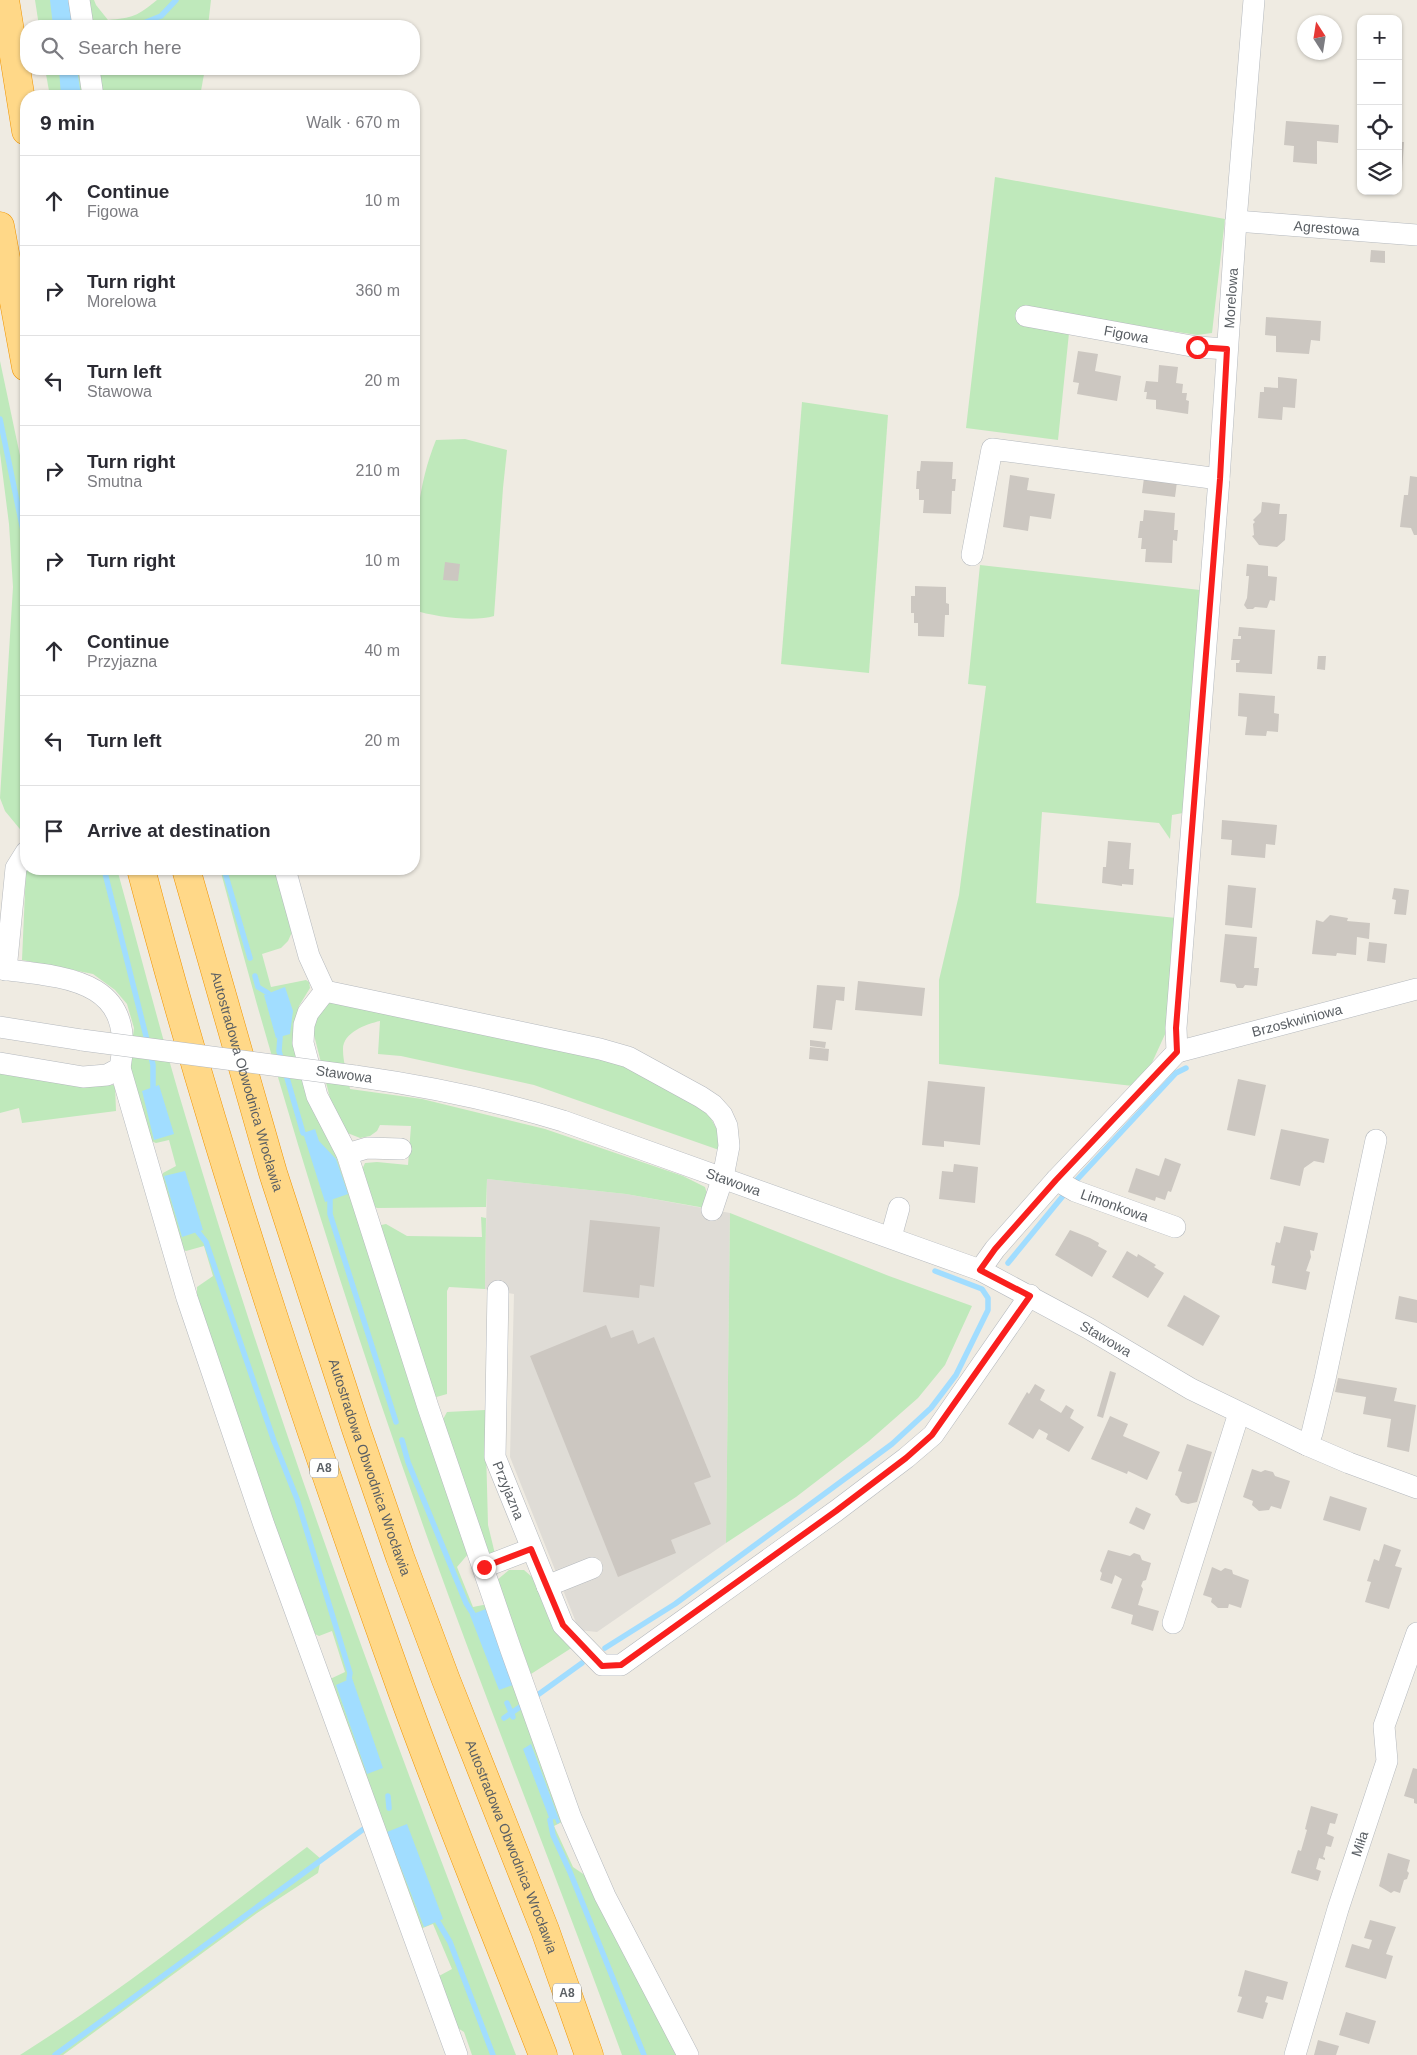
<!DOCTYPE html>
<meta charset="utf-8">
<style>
:root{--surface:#fff;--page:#f7f7f7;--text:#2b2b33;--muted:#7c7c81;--line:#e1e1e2}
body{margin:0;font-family:Arial,sans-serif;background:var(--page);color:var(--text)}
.controls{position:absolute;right:15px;top:15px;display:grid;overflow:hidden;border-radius:10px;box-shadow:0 1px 4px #0004}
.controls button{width:45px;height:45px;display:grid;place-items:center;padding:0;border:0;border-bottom:1px solid var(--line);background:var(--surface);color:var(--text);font:25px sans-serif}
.compass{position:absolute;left:1297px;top:15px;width:45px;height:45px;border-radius:50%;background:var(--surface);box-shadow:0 1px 4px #0004;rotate:348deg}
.stop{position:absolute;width:15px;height:15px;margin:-11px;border:4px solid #f91f1d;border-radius:50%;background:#fff}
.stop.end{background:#f91f1d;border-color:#fff;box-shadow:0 1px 5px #0008}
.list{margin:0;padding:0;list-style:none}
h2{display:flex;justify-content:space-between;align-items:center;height:65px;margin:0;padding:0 20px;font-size:21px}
h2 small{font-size:16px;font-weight:400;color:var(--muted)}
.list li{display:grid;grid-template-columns:32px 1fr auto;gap:15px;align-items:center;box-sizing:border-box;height:90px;padding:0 20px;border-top:1px solid var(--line)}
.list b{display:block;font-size:19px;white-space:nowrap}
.list p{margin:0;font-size:16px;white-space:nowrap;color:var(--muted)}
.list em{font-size:16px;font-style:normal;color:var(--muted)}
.icon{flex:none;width:28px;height:28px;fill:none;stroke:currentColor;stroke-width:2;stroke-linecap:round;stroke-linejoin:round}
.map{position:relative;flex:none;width:1417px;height:2055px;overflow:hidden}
.search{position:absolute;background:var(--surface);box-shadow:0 1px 4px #0004;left:20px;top:20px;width:400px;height:55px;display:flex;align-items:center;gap:12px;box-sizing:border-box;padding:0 18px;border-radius:20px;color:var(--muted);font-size:19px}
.panel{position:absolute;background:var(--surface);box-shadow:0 1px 4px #0004;left:20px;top:90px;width:400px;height:785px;border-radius:20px}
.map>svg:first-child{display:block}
.industrial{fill:#dfdcd6}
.green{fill:#bfe9bb}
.water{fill:#a1ddff}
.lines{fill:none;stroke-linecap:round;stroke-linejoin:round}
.stream{stroke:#a1ddff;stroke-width:5.5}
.building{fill:#ccc7c1}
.minor-casing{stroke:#b5b9be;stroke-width:22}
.highway-casing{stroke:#f09400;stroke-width:29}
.minor{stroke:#fff;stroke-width:21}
.highway{stroke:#ffd888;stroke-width:28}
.minor-bridge-casing{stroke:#b5b9be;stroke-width:22;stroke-linecap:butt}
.minor-bridge{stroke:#fff;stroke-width:21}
.route{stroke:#f91f1d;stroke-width:6}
.labels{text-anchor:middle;stroke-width:4;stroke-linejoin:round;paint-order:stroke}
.shield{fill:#fff;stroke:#8c8f92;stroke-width:1}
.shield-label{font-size:12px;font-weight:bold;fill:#5a5f64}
.street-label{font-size:14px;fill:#5a5f64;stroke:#fff}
</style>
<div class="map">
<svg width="1417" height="2055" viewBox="0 0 1417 2055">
<rect width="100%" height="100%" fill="#efebe2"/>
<path class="industrial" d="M487 1179 626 1194 730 1213 726 1543 597 1632 579 1630 510 1457 514 1294 485 1289Z"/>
<g class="green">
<path d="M35 0H72L75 26H39Z"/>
<path d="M87 0H94L96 5 108 20C132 18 138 16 157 0H211L208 26H91Z"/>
<path d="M45 69H81L85 96H50Z"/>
<path d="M97 69H205L200 96H101Z"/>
<path d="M995 177 1225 219 1212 333 1197 335 1024 308 1022 326 1069 333 1058 440 966 428Z"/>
<path d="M0 361 26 484V832L24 834 5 811 0 798 13 587 9 524 0 453Z"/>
<path d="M802 402 888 415 869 673 781 664Z"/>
<path d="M465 439 507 450 503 488 494 616C475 622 434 617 414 610 414 554 414 493 436 440Z"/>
<path d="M980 565 1200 590 1183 813 1172 815 1170 839 1159 823 1042 812 1036 903 1176 918 1167 1030 1150 1067 1133 1086 939 1064V980L959 895 986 686 968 684Z"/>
<path d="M26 869H117C140 952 161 1035 186 1118 280 1435 396 1747 516 2055H472L464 2032 456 2027 439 1976 452 1969 433 1924 420 1929 328 1680 345 1672 332 1631 319 1636 311 1632 197 1303V1287L213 1276 204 1246 186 1251 182 1249 162 1177 163 1173 176 1166 169 1140 156 1143 151 1141 129 1065 134 1028 127 1004 115 990 93 974 22 960Z"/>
<path d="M220 869H278L293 930 288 941 281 948 262 954 271 987 306 980 309 982 310 988 299 1006 294 1025 303 1083 314 1112 334 1150 469 1553 457 1567 473 1607 488 1604 566 1820 554 1826 573 1867 589 1878 678 2055H622C559 1883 491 1714 429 1542 350 1321 280 1096 220 869Z"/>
<path d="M330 1002 609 1059 683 1096 709 1115 720 1135 719 1150 534 1085 401 1056 378 1054 380 1021C366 1024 342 1033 343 1050 343 1063 348 1077 350 1089L422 1099 545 1129 683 1176 705 1187 708 1197 705 1208 626 1194 487 1179 486 1207 377 1208 373 1206 361 1172 365 1163 377 1162 408 1165 411 1126 380 1125 377 1131 370 1136 360 1138 345 1132 335 1118 312 1027 323 1007Z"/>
<path d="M0 1072 82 1086 115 1085 116 1111 22 1123 19 1108 0 1113Z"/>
<path d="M730 1213 889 1276 972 1306 945 1365 918 1398 869 1441 796 1497 726 1543Z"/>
<path d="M481 1217 486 1218 485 1289 449 1287 447 1291V1394L433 1398 379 1229 381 1225 386 1224 407 1236 482 1237Z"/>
<path d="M485 1410 488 1525 495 1554 488 1556 441 1423 447 1412Z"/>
<path d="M509 1570H524L532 1577 553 1627 573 1647 531 1674 497 1580Z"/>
<path d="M307 1847 321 1859 318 1873 257 1913 63 2055H20C120 1992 213 1918 307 1847Z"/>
</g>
<g class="water">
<path d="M50 0H69L73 26H53Z"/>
<path d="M59 69H77L81 96H61Z"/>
<path d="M285 987 293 1011 290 1034 276 1038 264 995Z"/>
<path d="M159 1085 174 1134 154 1140 142 1091Z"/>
<path d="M315 1129 319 1141 336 1159 348 1194 325 1202 303 1133Z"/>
<path d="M185 1171 203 1230 182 1237 164 1176Z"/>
<path d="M486 1609 513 1685 499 1690 470 1615Z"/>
<path d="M352 1678 383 1768 367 1774 336 1685Z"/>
<path d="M531 1744 560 1822 557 1824 555 1819 550 1820 523 1749Z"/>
<path d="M407 1824 443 1919 424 1927 387 1832Z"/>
</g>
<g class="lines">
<g class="stream">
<path d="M136 26 161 16 176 0"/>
<path d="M0 419 26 545"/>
<path d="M104 869 148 1044"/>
<path d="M224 869 250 958"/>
<path d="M255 976 258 987 268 993"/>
<path d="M280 1037 279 1051 282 1062"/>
<path d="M150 1053 153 1065V1087"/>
<path d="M285 1071 303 1133"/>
<path d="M1073 1184 1176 1073 1186 1068"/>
<path d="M330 1200V1214L396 1422"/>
<path d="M198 1232 206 1242 274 1441 297 1499 350 1673 349 1679"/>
<path d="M1008 1263 1067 1191"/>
<path d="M402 1440 408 1462 466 1603 473 1614"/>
<path d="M605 1648 675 1604 892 1444 931 1408 956 1375 988 1310V1298L982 1289 935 1271"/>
<path d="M539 1694 582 1663"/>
<path d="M507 1703 513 1717"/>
<path d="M504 1718 520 1707"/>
<path d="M388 1796 389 1808"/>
<path d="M550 1820 553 1835 570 1872 644 2055"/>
<path d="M438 1922 450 1942 493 2055"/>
<path d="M55 2055 365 1828"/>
</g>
</g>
<g class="building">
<path d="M1286 121 1339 125 1338 143 1317 141V164L1293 162 1294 146 1284 145Z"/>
<path d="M1398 142H1404L1402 172H1398Z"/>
<path d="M1371 250 1385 251V263L1370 262Z"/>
<path d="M1266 317 1321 321 1320 341 1311 340 1309 354 1276 352V336L1265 335Z"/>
<path d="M1078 351 1098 354 1095 371 1121 376 1117 401 1077 394 1079 383 1073 382Z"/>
<path d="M1159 365 1178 367 1176 383 1183 384 1182 393H1187L1186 400 1189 401 1188 414 1156 409V400L1146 399 1147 392H1144L1146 381 1158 382Z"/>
<path d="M1278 377 1297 379 1295 408 1283 407 1282 420 1258 418 1260 392H1264V387L1278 388Z"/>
<path d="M921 461 953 462 952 479H956L955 491H952L951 514 923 513 924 500H919V489H916L917 471H920Z"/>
<path d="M1010 475 1029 478 1027 490 1055 494 1051 519 1030 516 1028 531 1003 527Z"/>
<path d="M1410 476 1417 477V535H1414L1411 528 1400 527 1404 495H1408Z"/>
<path d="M1144 478 1177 482 1175 497 1142 493Z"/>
<path d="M1262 502 1280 504 1279 514H1287L1285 540 1277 547 1259 545 1252 536 1254 535 1253 524 1255 522 1253 520 1261 512Z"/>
<path d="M1144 510 1175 513 1174 530H1178L1177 541 1173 540 1172 563 1145 562 1146 549H1141L1142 538H1138L1140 521H1143Z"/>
<path d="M445 562 460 564 458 581 443 580Z"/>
<path d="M1247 564 1268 566V576L1277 577 1275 601 1270 600 1267 608 1255 607 1253 609H1247L1244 605 1247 598 1249 576H1246Z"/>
<path d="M915 586 946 587V603L949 604V615H945L944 637 918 636V623H914V613H911V596H915Z"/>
<path d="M1239 627 1275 630 1272 674 1236 672V663H1239L1240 660H1231L1232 649 1233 639H1241V636H1238Z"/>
<path d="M1318 656H1326L1325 670 1317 669Z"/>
<path d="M1239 693 1275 696 1274 713 1279 714 1278 732 1267 731 1266 736 1245 735 1247 717 1238 716Z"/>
<path d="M1222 820 1277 825 1275 845 1266 844 1265 858 1231 855 1232 840 1221 839Z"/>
<path d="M1108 841 1131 843 1129 869H1134L1133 885 1122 884V886L1102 883 1103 867H1106Z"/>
<path d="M1228 885 1256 888 1252 928 1225 925Z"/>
<path d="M1394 888 1409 890 1406 915 1394 914 1396 900 1392 899Z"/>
<path d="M1330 915 1348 918 1347 921 1370 923 1369 939 1357 937 1356 955 1337 953 1336 956 1312 954 1316 920 1323 922Z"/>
<path d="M1225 934 1257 937 1254 968H1259L1257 986 1245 985 1243 988H1237L1235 984 1220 982Z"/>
<path d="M1369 942 1387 944 1385 963 1367 961Z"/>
<path d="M858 981 925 988 922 1016 855 1010Z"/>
<path d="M817 985 845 987 844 1001 836 1000 832 1030 813 1028Z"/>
<path d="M810 1040 826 1042 825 1048 810 1046Z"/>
<path d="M810 1047 829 1049 828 1061 809 1059Z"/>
<path d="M1238 1079 1266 1085 1255 1136 1227 1130Z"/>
<path d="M928 1081 985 1087 980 1145 944 1141V1147L922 1145Z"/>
<path d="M1281 1129 1329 1139 1324 1163 1314 1161 1304 1168 1300 1186 1270 1179Z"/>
<path d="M1165 1158 1181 1164 1171 1192 1168 1191 1165 1200 1156 1197 1155 1201 1128 1192 1136 1168 1159 1176Z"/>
<path d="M954 1164 978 1167 975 1203 939 1199 942 1171 953 1172Z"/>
<path d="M590 1220 660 1227 654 1287 640 1285 639 1298 583 1292Z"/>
<path d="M1284 1226 1318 1233 1314 1251 1310 1250 1311 1257 1306 1271 1310 1272 1306 1290 1272 1283 1275 1266 1271 1265 1276 1242 1280 1243Z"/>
<path d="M1070 1230 1090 1238 1099 1243 1098 1246 1107 1251 1092 1277 1055 1255Z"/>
<path d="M1127 1251 1137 1257 1138 1254 1156 1265 1154 1267 1164 1273 1148 1298 1112 1277Z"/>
<path d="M1184 1295 1220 1316 1203 1346 1167 1326Z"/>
<path d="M1399 1296 1417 1300V1323L1395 1319Z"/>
<path d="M606 1325 611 1338 633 1330 638 1344 654 1337 711 1477 694 1483 711 1524 671 1540 676 1553 618 1577 530 1356Z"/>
<path d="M1110 1371 1116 1373 1103 1418 1097 1416Z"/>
<path d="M1338 1378 1397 1388 1394 1401 1416 1405 1409 1452 1387 1447 1391 1419 1363 1414 1366 1397 1335 1392Z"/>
<path d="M1035 1384 1045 1390 1040 1400 1061 1413 1066 1405 1074 1410 1070 1418 1084 1427 1069 1452 1046 1439 1048 1434 1039 1429 1033 1439 1008 1424 1027 1392 1029 1394Z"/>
<path d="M1110 1416 1128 1424 1123 1436 1160 1452 1147 1480 1128 1471 1127 1474 1091 1459Z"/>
<path d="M1187 1444 1212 1452 1197 1502 1188 1504 1181 1502 1177 1496 1175 1495 1182 1472 1178 1471Z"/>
<path d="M1252 1469 1261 1472 1265 1470 1273 1472 1275 1476 1290 1481 1281 1509 1271 1506 1269 1510 1259 1511 1252 1505 1253 1501 1243 1497Z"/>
<path d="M1330 1496 1367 1508 1360 1531 1323 1520Z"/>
<path d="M1136 1507 1151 1514 1144 1530 1129 1523Z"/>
<path d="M1384 1544 1401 1550 1395 1566 1402 1568 1389 1609 1365 1602 1371 1582 1367 1581 1374 1559 1379 1561Z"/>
<path d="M1108 1550 1130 1556 1134 1553 1140 1555 1142 1560 1151 1563 1146 1580 1143 1581 1141 1586 1143 1589 1138 1605 1159 1611 1153 1631 1131 1624 1133 1615 1111 1608 1122 1579 1115 1575 1112 1584 1100 1580 1102 1573 1100 1571Z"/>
<path d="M1212 1567 1221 1571 1225 1568 1232 1570 1233 1574 1249 1580 1241 1608 1229 1604 1228 1608H1218L1211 1602 1212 1598 1203 1595Z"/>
<path d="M1413 1768 1417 1769V1804L1414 1803V1799L1404 1796Z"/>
<path d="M1311 1806 1338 1814 1335 1824 1330 1823 1327 1834 1334 1837 1331 1847 1326 1846 1323 1857 1325 1858V1860L1319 1858 1316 1869 1321 1871 1318 1881 1291 1873 1298 1850 1301 1851 1307 1830 1305 1829Z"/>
<path d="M1388 1853 1410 1860 1407 1871 1409 1873 1407 1879 1404 1880 1400 1893 1394 1891 1391 1893 1379 1886Z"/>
<path d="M1370 1920 1396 1927 1386 1954 1393 1956 1386 1979 1345 1967 1352 1944 1369 1949 1372 1940 1364 1938Z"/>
<path d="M1245 1970 1288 1982 1283 2000 1267 1996 1265 2002 1268 2003 1263 2019 1237 2012 1242 1997 1238 1996Z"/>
<path d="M1346 2012 1376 2021 1369 2044 1339 2035Z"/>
<path d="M1318 2040 1339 2046 1336 2055H1314Z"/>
</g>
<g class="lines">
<g class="minor-casing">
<g id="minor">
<path d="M79 0 83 26"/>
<path d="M89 69 93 96"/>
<path id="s1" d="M1236 221 1417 235"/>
<path id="s2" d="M1026 316 1197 347 1227 349"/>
<path d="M972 555 992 449 1219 479"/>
<path d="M285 869 309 956 325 991"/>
<path d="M0 969C66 977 137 979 120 1068L107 1075 83 1077 0 1063"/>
<path d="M6 970 16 868 26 852"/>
<path d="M325 991 308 1013 304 1025 303 1043 317 1096 347 1154 428 1407 511 1650 571 1818 605 1896 688 2055"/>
<path d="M325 991 600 1049 628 1057 701 1097 713 1105 722 1115 727 1126 729 1146 723 1177 712 1210"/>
<path d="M0 1027 82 1040"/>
<path id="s3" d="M1177 1052 1417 989"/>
<path d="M120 1068 187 1298 264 1525 457 2055"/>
<path id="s4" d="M355 1076C426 1086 495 1100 563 1121L980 1270 1088 1328 1191 1389 1307 1445 1349 1463 1417 1488"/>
<path d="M347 1154 367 1148 401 1149"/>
<path id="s5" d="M1056 1180 1075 1191 1175 1227"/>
<path d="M891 1237 899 1208"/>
<path id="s6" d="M980 1270 995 1249 1056 1180 1177 1052 1176 1028 1219 479 1236 221 1254 0"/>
<path id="s7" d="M498 1291 495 1457 563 1625 602 1665H621L836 1511 906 1458 933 1435 1030 1295"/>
<path d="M1307 1445 1312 1433 1325 1379 1376 1140"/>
<path d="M484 1567 531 1549"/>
<path d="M547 1586 592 1568"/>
<path d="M1173 1623 1239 1413"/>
<path id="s8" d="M1295 2055 1338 1909 1387 1761 1384 1726 1417 1633"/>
</g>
</g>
<g class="highway-casing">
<g id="highway">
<path d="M5 0 26 131"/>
<path d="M0 226 26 367"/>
<path d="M141 869C214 1147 305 1420 402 1691 446 1813 496 1934 543 2055"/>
<path id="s9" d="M186 869 273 1173 356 1429 400 1557 446 1680 545 1930 589 2055"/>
</g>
</g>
<use href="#minor" class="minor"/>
<use href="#highway" class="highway"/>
<g class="minor-bridge-casing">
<path id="minor-bridge" d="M82 1040 355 1076"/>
</g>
<use href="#minor-bridge" class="minor-bridge"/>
</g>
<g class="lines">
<path class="route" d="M484 1567 531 1549 563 1625 602 1666 621 1665 836 1511 906 1458 932 1435 1030 1296 980 1270 995 1249 1056 1180 1177 1052 1176 1028 1220 479 1227 349 1197 347"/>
</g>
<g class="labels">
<g class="shield">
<rect x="310" y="1458.5" width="28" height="19" rx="4"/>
<rect x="553" y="1983.5" width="28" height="19" rx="4"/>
</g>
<g class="shield-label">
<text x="324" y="1472">A8</text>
<text x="567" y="1997">A8</text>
</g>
<g class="street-label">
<text dy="5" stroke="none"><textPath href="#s1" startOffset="91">Agrestowa</textPath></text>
<text dy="5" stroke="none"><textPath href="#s6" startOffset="1050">Morelowa</textPath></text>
<text dy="5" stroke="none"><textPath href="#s2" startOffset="102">Figowa</textPath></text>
<text dy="5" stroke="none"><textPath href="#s3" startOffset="124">Brzoskwiniowa</textPath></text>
<text transform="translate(344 1074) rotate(8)" y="5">Stawowa</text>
<text dy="5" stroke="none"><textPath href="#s9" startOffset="221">Autostradowa Obwodnica Wrocławia</textPath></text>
<text dy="5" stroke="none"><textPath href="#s4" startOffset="394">Stawowa</textPath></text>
<text dy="5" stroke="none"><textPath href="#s5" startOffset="64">Limonkowa</textPath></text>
<text dy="5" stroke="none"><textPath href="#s4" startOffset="799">Stawowa</textPath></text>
<text dy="5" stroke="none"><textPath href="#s9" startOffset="626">Autostradowa Obwodnica Wrocławia</textPath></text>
<text dy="5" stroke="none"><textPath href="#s7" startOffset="202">Przyjazna</textPath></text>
<text dy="5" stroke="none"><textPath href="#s8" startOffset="221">Miła</textPath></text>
<text dy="5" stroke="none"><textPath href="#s9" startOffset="1031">Autostradowa Obwodnica Wrocławia</textPath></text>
</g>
</g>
</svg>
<div class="controls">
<button>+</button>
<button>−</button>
<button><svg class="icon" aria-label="locate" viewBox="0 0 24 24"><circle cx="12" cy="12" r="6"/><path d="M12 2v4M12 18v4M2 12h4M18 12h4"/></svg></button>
<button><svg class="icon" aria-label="layers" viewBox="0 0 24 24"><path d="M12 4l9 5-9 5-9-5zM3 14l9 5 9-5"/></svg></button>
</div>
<svg class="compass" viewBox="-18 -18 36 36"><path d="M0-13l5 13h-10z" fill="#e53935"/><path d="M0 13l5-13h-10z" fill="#7c7c81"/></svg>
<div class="stop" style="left:1197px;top:347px"></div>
<div class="stop end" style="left:484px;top:1567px"></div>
<div class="search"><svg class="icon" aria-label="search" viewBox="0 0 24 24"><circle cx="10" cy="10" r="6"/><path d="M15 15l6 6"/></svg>Search here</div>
<section class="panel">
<h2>9 min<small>Walk · 670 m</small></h2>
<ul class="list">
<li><svg class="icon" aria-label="ahead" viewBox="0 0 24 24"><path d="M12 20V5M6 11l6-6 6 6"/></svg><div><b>Continue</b><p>Figowa</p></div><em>10 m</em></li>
<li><svg class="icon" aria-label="right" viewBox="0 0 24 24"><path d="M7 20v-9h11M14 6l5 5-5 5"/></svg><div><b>Turn right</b><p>Morelowa</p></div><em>360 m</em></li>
<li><svg class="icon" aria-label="left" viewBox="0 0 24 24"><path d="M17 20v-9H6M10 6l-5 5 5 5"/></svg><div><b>Turn left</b><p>Stawowa</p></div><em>20 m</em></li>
<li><svg class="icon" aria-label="right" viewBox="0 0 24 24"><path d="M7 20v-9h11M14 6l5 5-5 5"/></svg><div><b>Turn right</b><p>Smutna</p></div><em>210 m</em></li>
<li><svg class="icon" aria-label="right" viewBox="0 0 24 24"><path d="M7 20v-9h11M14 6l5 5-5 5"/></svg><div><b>Turn right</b></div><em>10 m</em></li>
<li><svg class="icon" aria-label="ahead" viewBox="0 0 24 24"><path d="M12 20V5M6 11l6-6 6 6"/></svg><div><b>Continue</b><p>Przyjazna</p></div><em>40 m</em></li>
<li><svg class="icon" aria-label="left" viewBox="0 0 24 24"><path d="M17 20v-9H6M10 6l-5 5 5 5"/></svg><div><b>Turn left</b></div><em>20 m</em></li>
<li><svg class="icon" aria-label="arrive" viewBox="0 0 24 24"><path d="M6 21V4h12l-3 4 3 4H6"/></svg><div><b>Arrive at destination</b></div></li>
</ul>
</section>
</div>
